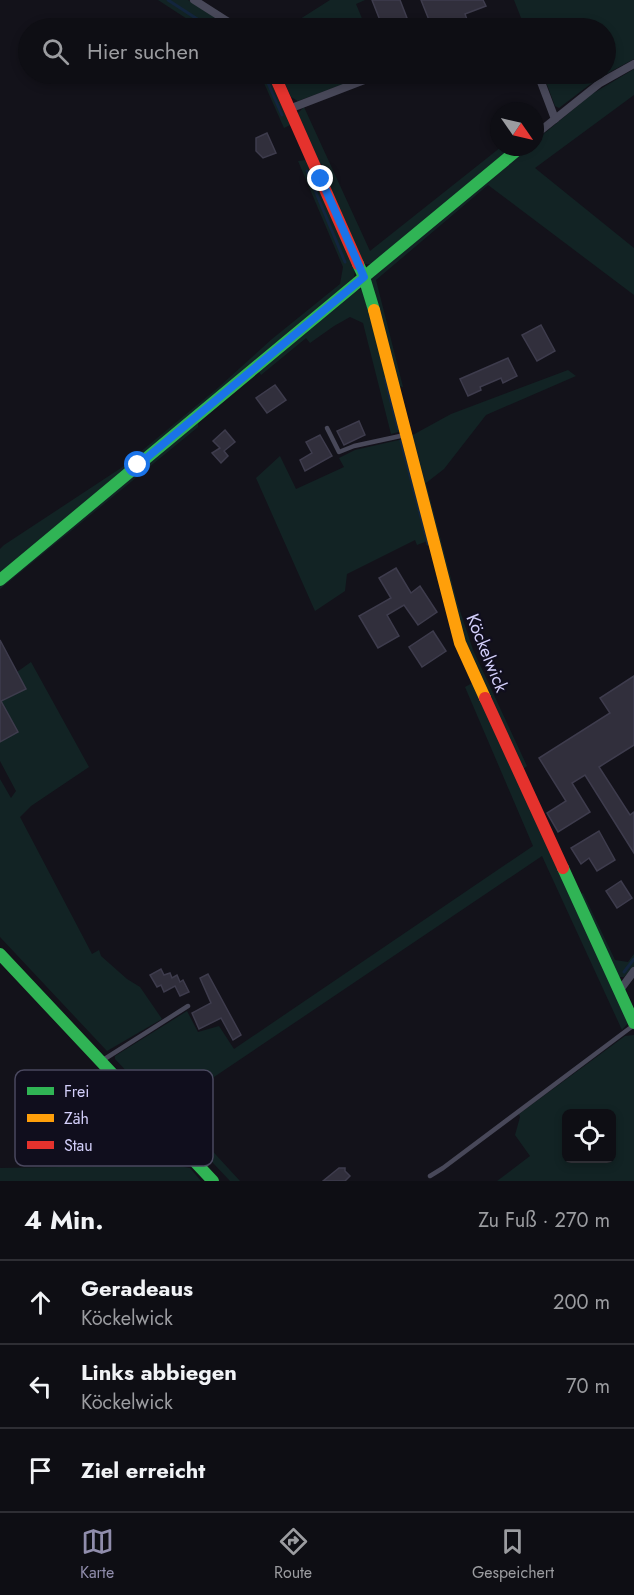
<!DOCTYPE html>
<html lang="de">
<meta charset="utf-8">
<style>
:root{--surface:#0e0e14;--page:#1c1c22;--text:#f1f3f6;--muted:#9b9ca0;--line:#2e2e34;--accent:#908dac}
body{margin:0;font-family:Jost,sans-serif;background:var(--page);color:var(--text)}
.controls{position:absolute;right:18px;bottom:18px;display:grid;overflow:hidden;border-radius:9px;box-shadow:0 3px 9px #0003}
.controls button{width:54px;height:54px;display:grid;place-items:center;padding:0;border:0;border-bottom:2px solid var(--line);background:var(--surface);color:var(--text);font:30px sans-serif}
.compass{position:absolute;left:490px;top:102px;width:54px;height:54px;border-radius:50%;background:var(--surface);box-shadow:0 3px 9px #0003;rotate:124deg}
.stop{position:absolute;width:18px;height:18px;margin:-14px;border:4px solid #1a73e8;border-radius:50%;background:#fff}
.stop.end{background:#1a73e8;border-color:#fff;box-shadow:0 2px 6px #0008}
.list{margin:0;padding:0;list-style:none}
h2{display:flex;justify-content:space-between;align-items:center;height:78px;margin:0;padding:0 24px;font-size:26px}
h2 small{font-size:20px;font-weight:400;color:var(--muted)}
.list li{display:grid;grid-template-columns:39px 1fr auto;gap:18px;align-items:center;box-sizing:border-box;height:84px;padding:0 24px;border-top:2px solid var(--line)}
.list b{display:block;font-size:22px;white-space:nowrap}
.list p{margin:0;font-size:20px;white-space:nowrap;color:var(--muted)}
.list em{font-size:20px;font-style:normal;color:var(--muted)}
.icon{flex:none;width:33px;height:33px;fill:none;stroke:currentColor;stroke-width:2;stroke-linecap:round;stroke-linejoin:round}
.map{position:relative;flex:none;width:634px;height:1181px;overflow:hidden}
.search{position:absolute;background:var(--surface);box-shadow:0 3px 9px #0003;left:18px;right:18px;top:18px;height:66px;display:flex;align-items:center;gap:15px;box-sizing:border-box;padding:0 21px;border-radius:33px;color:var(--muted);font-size:22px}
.sheet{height:330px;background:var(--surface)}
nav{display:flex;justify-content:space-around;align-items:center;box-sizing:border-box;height:84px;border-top:2px solid var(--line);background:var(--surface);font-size:16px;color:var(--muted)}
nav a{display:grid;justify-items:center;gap:3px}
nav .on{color:var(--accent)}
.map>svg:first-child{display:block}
.green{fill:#122324;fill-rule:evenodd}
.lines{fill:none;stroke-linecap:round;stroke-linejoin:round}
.stream{stroke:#13253d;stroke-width:3}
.building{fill:#312f3c;stroke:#3e3c4d;stroke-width:1.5}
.lane{stroke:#484859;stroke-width:4.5}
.street{stroke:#484859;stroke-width:8}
.fast{stroke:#30b455;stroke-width:12}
.slow{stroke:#ff9f0a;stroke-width:12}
.jam{stroke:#e5322d;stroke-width:12}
.route{stroke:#1a73e8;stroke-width:8}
.labels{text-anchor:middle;stroke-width:4.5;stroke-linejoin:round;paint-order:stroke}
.street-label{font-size:18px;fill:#d3cffa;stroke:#100e1d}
.key{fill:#100e1d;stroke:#4a485f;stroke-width:1.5}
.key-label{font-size:16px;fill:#d3cffa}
</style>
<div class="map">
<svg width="634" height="1181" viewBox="0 0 634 1181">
<rect width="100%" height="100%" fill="#13121a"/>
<g class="green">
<path d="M158 0H188L232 28H201Z"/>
<path d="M330 0H365L356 4 366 28H286Z"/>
<path d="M514 0H634V59L597 79 559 108 555 106 543 74H606V28H525Z"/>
<path d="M634 69V95L535 168 634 248V295L488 185 376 280 403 387 398 386 370 278 528 147H535V141L592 94Z"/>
<path d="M260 74H271L290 125 284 128Z"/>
<path d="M281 74H371L298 101 291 97Z"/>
<path d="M304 107 370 251 501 147H513L372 264H365L360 258 297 114Z"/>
<path d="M306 160 312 166 355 269 354 279 0 574V549L4 545 121 468 219 387 272 339 340 284 343 267 298 161Z"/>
<path d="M362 289 402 431 391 434 363 323 350 317 334 326 310 343 306 338 261 375 258 370 354 291Z"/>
<path d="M568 370 576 376 486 415 444 469 426 483 458 605 473 650 527 766 522 770 469 655 409 437 451 414Z"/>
<path d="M198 422V427L0 589V584Z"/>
<path d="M403 439 430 540 417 545 415 540 347 574 345 591 315 611 256 478 280 456 296 489 344 467 339 458 355 450Z"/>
<path d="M31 662 89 767 31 806 20 817 92 954 99 950 101 956 127 979 140 987 162 1019 107 1051 0 937V779L11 798 16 791 0 761V742L18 732 1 701 25 689 17 672Z"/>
<path d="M474 682 630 1021 622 1030 542 856 171 1106 240 1181H230L115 1059V1056L187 1011 198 1032 219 1026 234 1049 533 846 465 687Z"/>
<path d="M583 893 615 960 628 962 634 954V966L624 977H619L615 973 581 894Z"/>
<path d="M634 1035V1181H497L530 1156 515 1135 520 1117 519 1114 625 1036ZM566 1114H612V1158H566Z"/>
<path d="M174 1165 190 1168 201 1181H0V1168Z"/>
</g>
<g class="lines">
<g class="stream">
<path d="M168 0 211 28"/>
<path d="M264 74 282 115"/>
<path d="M307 171 345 262"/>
<path d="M385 378 398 429"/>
<path d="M401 441 428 544"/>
<path d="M624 972 634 959"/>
</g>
</g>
<g class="building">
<path d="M372 0H400L407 18 404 19 407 28H383Z"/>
<path d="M421 0H483L486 6 465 14 469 25 460 28H430L426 21 429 20Z"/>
<path d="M267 133 276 153 263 158 256 151V138Z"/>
<path d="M541 325 555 351 537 361 522 335Z"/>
<path d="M508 358 517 376 503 383 501 378 480 387 481 390 468 396 460 379Z"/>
<path d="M275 385 286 400 267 413 256 398Z"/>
<path d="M359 421 365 435 344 445 337 431Z"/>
<path d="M225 430 235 442 224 451 228 456 221 463 212 453 220 448 213 441Z"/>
<path d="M320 435 332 456 305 471 300 460 312 453 306 442Z"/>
<path d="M396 568 411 593 420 586 437 612 418 625 404 605 387 615 399 636 378 648 359 616 391 598 379 578Z"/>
<path d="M433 631 446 651 422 667 409 647Z"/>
<path d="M0 640 26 689 1 701 18 732 0 742Z"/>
<path d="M634 676V745L599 767 630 815 634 812V853L585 775 572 783 590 812 558 832 547 813 566 801 539 758 610 713 600 698Z"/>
<path d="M599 831 615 860 597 871 589 858 581 864 571 848Z"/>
<path d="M621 881 632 898 617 908 606 891Z"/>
<path d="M161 969 164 975 170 973 172 978 177 975 180 982 183 980 189 992 180 996 175 986 164 992 161 985 157 987 150 975Z"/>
<path d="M208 974 241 1035 233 1040 221 1018 199 1029 192 1013 211 1003 200 978Z"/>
<path d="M339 1168H345V1171L350 1176 345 1181H323Z"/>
</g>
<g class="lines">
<g class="lane">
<path d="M327 428 339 452 354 446 405 435"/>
<path d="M103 1060 188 1006"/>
<path d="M430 1176 443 1168 634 1025"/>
</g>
<g class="street">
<path d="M194 0 238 28"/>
<path d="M497 28 504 26 515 28"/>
<path d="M538 74 555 119"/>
<path d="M289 109 380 74"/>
<path d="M535 135 600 83 634 64"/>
<path d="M620 990 634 971"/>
</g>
<g class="fast">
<path d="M358 264 364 277 521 147"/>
<path d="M0 580 364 277 374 310"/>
<path d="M563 868 634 1023"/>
<path d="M0 954 213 1181"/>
</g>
<path class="slow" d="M374 310 460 643 485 698"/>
<g class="jam">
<path d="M274 74 358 264"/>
<path d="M485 698 563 868"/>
</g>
</g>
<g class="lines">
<path class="route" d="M138 465 364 277 321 179"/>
</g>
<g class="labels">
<g class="street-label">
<text transform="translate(487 653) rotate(68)" y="6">Köckelwick</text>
</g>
</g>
<rect x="15" y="1070" width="198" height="96" rx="9" class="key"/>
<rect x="27" y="1087" width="27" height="8" fill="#30b455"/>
<rect x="27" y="1114" width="27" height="8" fill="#ff9f0a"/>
<rect x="27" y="1141" width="27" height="8" fill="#e5322d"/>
<g class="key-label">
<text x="64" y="1097">Frei</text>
<text x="64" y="1124">Zäh</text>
<text x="64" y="1151">Stau</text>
</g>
</svg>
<div class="controls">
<button><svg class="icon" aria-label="locate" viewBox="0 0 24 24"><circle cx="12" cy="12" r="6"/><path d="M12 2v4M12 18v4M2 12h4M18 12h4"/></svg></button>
</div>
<svg class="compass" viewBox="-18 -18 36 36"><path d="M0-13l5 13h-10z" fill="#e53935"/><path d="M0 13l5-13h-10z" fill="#9b9ca0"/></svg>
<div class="stop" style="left:138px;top:465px"></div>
<div class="stop end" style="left:321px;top:179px"></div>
<div class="search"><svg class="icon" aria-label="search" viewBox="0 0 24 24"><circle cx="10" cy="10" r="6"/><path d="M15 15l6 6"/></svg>Hier suchen</div>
</div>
<section class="sheet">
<h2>4 Min.<small>Zu Fuß · 270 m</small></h2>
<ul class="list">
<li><svg class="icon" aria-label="ahead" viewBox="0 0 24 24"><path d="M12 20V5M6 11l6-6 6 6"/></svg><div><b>Geradeaus</b><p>Köckelwick</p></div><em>200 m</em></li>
<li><svg class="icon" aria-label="left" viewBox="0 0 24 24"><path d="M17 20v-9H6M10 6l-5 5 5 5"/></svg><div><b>Links abbiegen</b><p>Köckelwick</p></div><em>70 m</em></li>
<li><svg class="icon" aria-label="arrive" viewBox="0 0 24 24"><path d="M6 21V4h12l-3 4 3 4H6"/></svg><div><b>Ziel erreicht</b></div></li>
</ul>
</section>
<nav>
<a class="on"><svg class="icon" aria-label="map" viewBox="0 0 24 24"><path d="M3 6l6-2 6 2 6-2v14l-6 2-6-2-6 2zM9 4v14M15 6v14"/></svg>Karte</a>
<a><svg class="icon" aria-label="directions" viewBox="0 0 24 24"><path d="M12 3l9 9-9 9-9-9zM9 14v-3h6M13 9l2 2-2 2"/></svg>Route</a>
<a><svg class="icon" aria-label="saved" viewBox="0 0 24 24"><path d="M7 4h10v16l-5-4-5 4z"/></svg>Gespeichert</a>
</nav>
